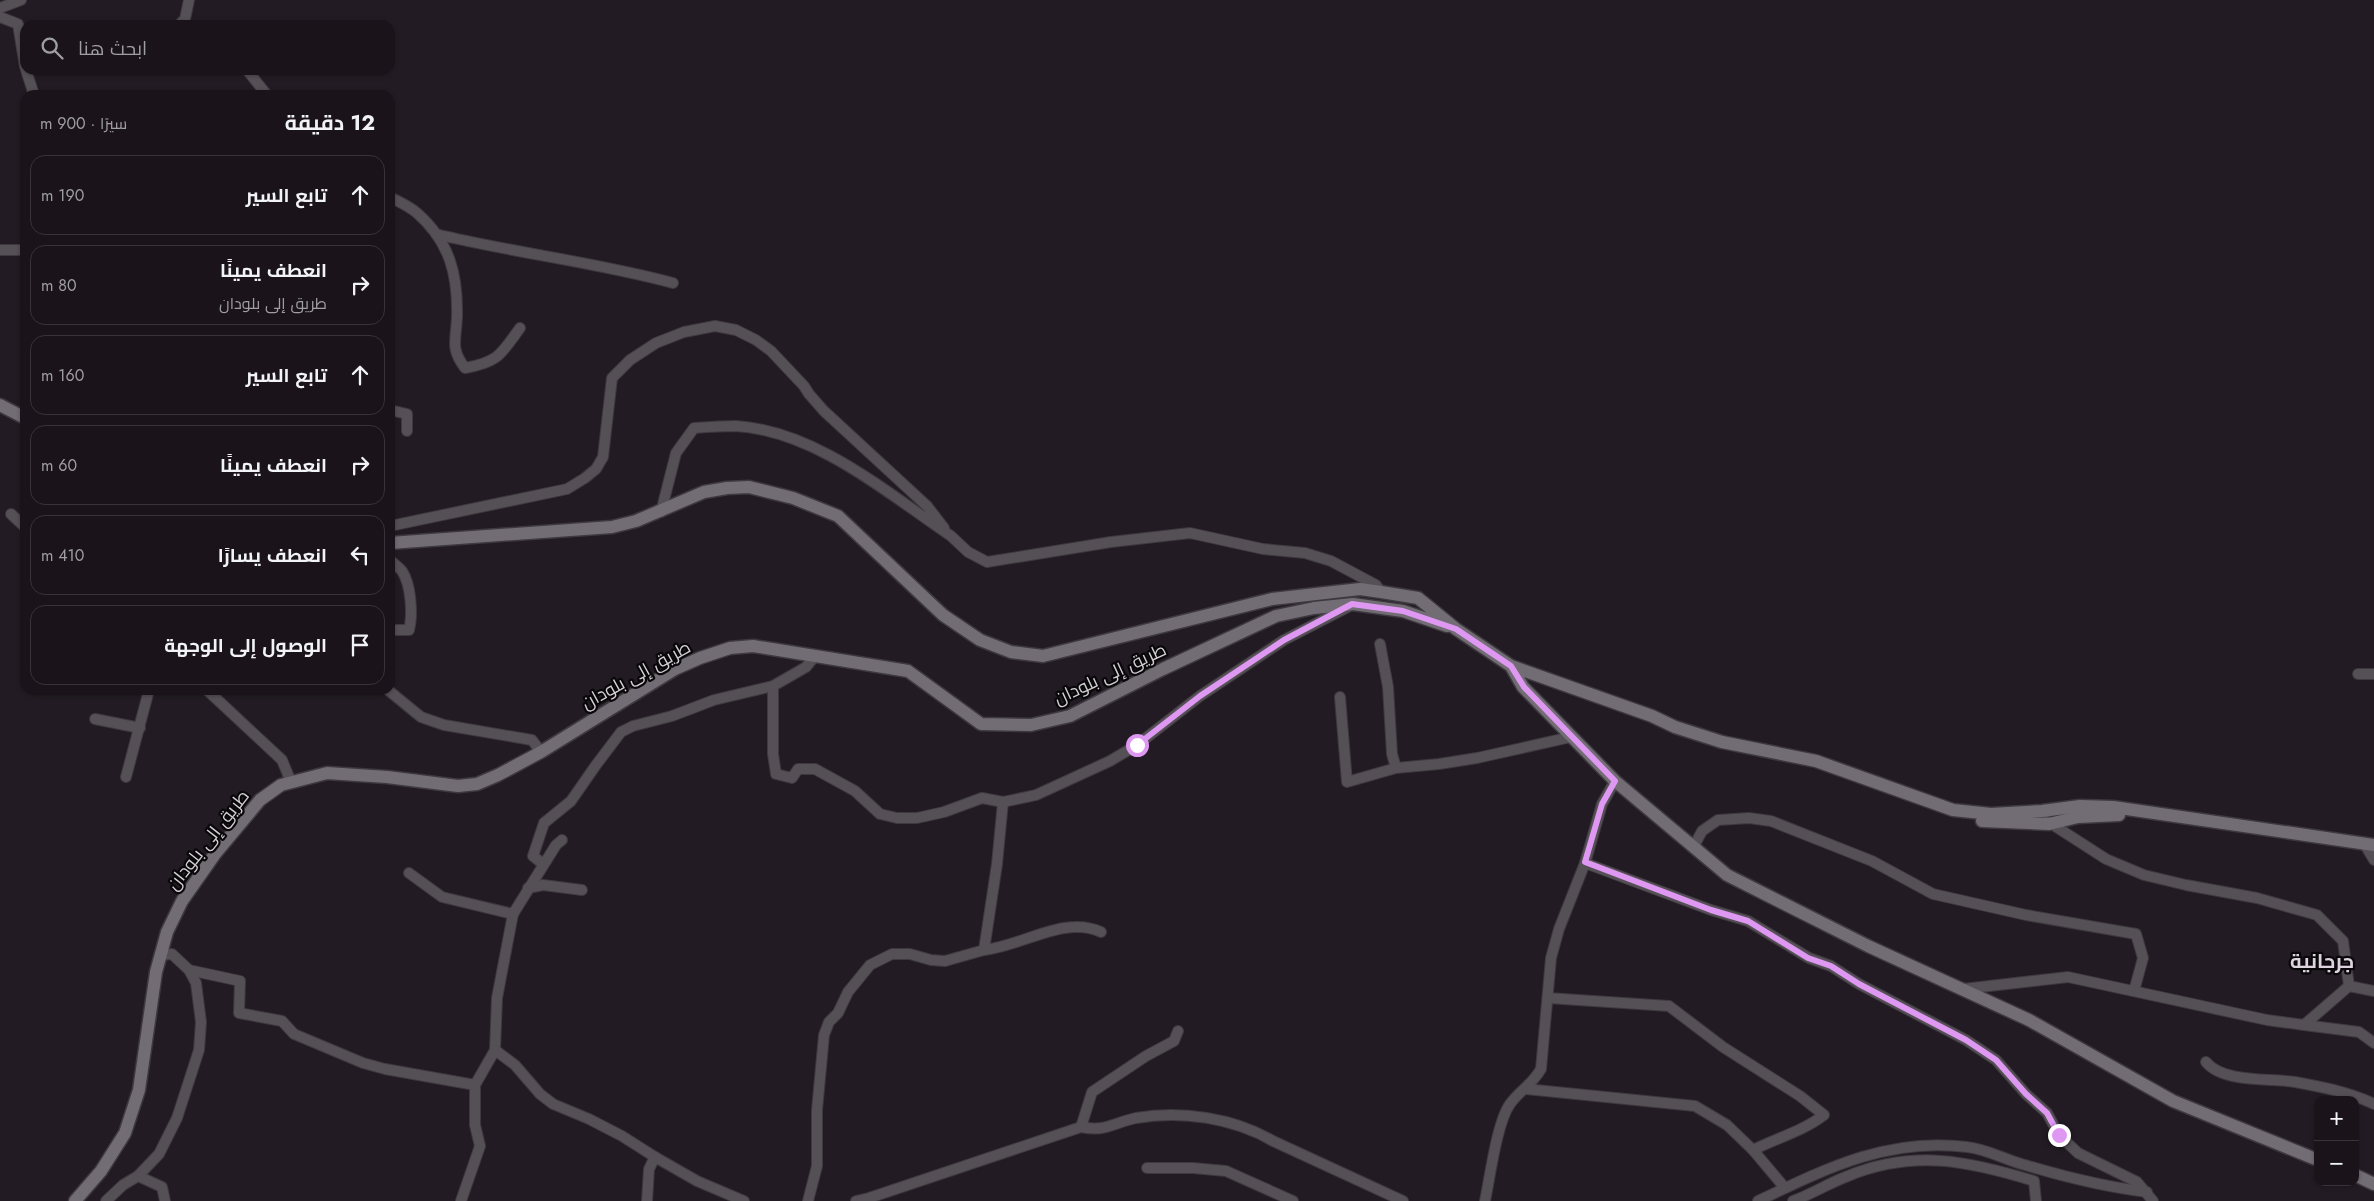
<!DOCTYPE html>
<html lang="ar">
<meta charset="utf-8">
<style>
:root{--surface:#1a141a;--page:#231d23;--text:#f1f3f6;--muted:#9f9ea2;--line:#383339}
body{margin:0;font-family:Jost,Cairo,sans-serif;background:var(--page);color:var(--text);direction:rtl}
.controls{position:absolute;right:15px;bottom:15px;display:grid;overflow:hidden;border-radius:10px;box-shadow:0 1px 4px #0004}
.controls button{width:45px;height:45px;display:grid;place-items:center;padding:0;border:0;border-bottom:1px solid var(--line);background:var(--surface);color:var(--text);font:25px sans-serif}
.stop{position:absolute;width:15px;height:15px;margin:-11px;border:4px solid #de98f2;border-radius:50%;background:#fff}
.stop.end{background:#de98f2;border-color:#fff;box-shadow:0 1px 5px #0008}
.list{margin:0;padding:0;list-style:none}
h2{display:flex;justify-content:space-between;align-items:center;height:65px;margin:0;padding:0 20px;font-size:21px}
h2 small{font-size:16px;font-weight:400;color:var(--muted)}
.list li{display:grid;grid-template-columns:32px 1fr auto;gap:15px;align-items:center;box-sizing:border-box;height:80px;margin:0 10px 10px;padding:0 10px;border:1px solid var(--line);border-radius:15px}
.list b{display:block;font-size:19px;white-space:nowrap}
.list p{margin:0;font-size:16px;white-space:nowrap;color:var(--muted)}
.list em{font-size:16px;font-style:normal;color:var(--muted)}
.icon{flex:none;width:28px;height:28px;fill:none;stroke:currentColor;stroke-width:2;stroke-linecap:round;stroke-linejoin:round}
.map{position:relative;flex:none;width:2374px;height:1201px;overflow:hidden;direction:ltr}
.search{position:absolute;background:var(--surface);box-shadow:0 1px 4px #0004;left:20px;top:20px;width:375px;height:55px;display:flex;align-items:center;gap:12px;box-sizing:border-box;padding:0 18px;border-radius:15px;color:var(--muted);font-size:19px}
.panel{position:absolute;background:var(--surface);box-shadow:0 1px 4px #0004;left:20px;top:90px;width:375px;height:605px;border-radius:15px;direction:rtl}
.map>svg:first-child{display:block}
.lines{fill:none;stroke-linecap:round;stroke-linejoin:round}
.street-casing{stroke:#3e383f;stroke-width:12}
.secondary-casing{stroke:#3e383f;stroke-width:15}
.street{stroke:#545055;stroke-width:10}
.secondary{stroke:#726d74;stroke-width:12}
.route{stroke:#de98f2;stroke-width:6}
.labels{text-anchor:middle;stroke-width:4.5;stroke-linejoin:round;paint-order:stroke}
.street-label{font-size:18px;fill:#d4d0d5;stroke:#09070a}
.quarter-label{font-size:20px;font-weight:bold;fill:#dcd3de;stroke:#09070a}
</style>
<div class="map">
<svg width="2374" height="1201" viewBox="0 0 2374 1201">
<rect width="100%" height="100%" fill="#221b23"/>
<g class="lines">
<g class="street-casing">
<g id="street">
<path d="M0 8 21 0"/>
<path d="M0 17 18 24 25 67"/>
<path d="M179 25 185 19 189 0"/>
<path d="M26 70 34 95"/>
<path d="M247 70 267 95"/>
<path d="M390 197C399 202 409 206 417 213 450 242 458 275 457 317 456 341 450 348 465 368 499 362 501 354 520 328"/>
<path d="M436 234C514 253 595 262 673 283"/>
<path d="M0 250H25"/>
<path d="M390 410 407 414V431"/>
<path d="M661 512 676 453 694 428C708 427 722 426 736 426 816 431 887 493 951 536L968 552 987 562 1111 542 1190 533 1263 549 1305 553 1331 561 1376 585 1381 592"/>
<path d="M11 514 25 527"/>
<path d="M390 526 567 489 585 478 596 469 603 457 612 378 630 360 656 343 684 332 715 326 736 330 756 340 771 351 804 386 809 394 824 411 927 506 944 528"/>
<path d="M390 560C394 564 399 567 402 571 411 584 413 615 409 630H390"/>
<path d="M1380 644 1388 687 1392 754 1396 768"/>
<path d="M2358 674H2374"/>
<path d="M773 686V754L776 774 792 778 798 769H815L855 791 880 814 897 818H917L944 812 982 798 1003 802 1036 795 1110 761 1137 745 1200 696 1284 640 1348 607"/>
<path d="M207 690 282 760 291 782"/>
<path d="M388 690 421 717 444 725 532 740 541 752"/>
<path d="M1340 697 1347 782 1396 768 1439 764 1477 758 1571 737"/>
<path d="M95 719 140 728"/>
<path d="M126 777 149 690"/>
<path d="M2365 845 2374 860"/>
<path d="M1694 846 1702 831 1718 820 1749 818 1771 821 1872 861 1933 894 2026 915 2136 934 2143 958 2134 991"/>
<path d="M1585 863 1711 910 1748 921 1809 958 1831 966 1859 984 1966 1040 1996 1060 2026 1094 2047 1113 2059 1135 2078 1153 2137 1182 2153 1201"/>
<path d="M543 864 533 856 544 823 571 801 596 765 621 732 633 726 672 716 714 700 773 686 806 667 815 656"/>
<path d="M409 873 442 897 513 914 497 998 495 1050"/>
<path d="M528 888 543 885 582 890"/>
<path d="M513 914 556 845 562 840"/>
<path d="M984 950C1022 946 1065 915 1101 932"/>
<path d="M189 970 240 981 239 1013 282 1021 294 1034 363 1063 385 1069 475 1085V1125L480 1146 461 1201"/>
<path d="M2349 986 2374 991"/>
<path d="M1963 989 2068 977 2267 1020 2304 1025 2349 986 2343 941 2317 915 2257 898 2186 885 2144 875 2106 859 2047 821"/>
<path d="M2304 1025 2359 1032 2374 1043"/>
<path d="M2206 1062C2223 1083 2270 1078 2295 1082 2322 1087 2349 1092 2374 1104"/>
<path d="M475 1085 495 1050 515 1065 540 1094 553 1104 589 1119 622 1136 655 1157 649 1169 647 1201"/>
<path d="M1526 1089 1695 1106 1727 1125 1753 1150C1777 1138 1803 1131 1824 1115L1800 1096 1723 1047 1669 1006 1548 998"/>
<path d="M1081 1127C1106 1132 1113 1123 1136 1118 1181 1110 1234 1118 1273 1141L1403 1201"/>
<path d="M1753 1150 1785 1188"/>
<path d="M655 1157 697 1181 744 1201"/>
<path d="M1147 1168H1193L1226 1171 1293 1201"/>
<path d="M138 1176 159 1154 177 1118 199 1050 201 1022 196 983 189 970 172 954 161 955"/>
<path d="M106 1201 123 1185 138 1176 162 1187 165 1201"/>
<path d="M808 1201 817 1166V1110L824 1035 829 1022 838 1013 848 992 870 965 892 954H910L931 960 945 961 984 950 997 864 1003 802"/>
<path d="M856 1201 869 1198 1081 1127 1092 1092 1146 1056 1174 1041 1178 1031"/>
<path d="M1485 1201C1490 1177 1497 1122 1510 1104 1520 1090 1531 1086 1541 1069L1551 958 1559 929 1585 863 1602 804 1615 781"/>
<path d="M1758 1201C1827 1168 1889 1137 1967 1147 1987 1149 2006 1160 2025 1165 2065 1177 2105 1187 2147 1192"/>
<path d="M1793 1201C1812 1194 1829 1183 1848 1176 1914 1149 1969 1161 2034 1181L2036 1201"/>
</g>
</g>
<g class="secondary-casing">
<g id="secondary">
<path d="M0 405 25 418"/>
<path d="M390 543 612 527 636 521 704 492 727 488 749 487 793 498 838 516 943 615 980 640 1011 652 1043 656 1272 599 1360 589 1381 592 1418 598 1456 629 1511 666 1652 716 1675 727 1722 742 1816 761 1953 810 1991 814 2042 811 2080 806 2113 807 2374 845"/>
<path d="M1511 666 1523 687 1615 781 1727 875 1868 946 2029 1020 2173 1101 2318 1160"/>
<path d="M1982 821 2049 824 2078 817 2119 815"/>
<path d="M2355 1175 2374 1184"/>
<path d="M75 1201 101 1171 125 1133 139 1090 156 972 167 932 182 901 215 854 260 800 281 785 327 773 387 777 458 786 477 784 498 775 541 752 675 669 700 658 730 648 753 646 908 671 981 724 1031 725 1070 716 1163 669 1276 616 1314 608 1353 604 1403 611 1447 626"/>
</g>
</g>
<use href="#street" class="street"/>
<use href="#secondary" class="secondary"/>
</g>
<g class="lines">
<path class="route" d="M1137 745 1200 696 1284 640 1352 604 1403 611 1456 629 1511 666 1524 687 1615 781 1602 804 1585 862 1711 910 1748 921 1808 958 1831 966 1859 984 1966 1040 1996 1060 2026 1094 2047 1113 2059 1135"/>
</g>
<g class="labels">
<g class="street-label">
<text transform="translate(1110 674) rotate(-25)" y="6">طريق إلى بلودان</text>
<text transform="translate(636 675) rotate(-29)" y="6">طريق إلى بلودان</text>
<text transform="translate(208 840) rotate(-52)" y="6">طريق إلى بلودان</text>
</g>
<g class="quarter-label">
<text x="2322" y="968">جرجانية</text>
</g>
</g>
</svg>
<div class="controls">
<button>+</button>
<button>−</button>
</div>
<div class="stop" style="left:1137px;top:745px"></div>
<div class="stop end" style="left:2059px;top:1135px"></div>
<div class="search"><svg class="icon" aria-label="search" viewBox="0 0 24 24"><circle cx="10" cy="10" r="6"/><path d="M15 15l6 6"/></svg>ابحث هنا</div>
<section class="panel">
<h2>12 دقيقة<small>سيرًا · 900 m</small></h2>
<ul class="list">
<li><svg class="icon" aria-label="ahead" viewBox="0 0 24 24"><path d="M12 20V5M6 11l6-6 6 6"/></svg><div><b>تابع السير</b></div><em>190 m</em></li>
<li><svg class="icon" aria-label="right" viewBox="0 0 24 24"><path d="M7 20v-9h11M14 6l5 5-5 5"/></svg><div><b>انعطف يمينًا</b><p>طريق إلى بلودان</p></div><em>80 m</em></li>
<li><svg class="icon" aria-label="ahead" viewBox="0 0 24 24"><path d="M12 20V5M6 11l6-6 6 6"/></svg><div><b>تابع السير</b></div><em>160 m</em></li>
<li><svg class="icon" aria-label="right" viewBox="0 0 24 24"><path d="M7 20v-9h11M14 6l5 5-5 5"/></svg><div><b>انعطف يمينًا</b></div><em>60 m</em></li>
<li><svg class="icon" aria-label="left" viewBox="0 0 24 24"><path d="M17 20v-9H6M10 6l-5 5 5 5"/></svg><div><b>انعطف يسارًا</b></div><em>410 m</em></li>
<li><svg class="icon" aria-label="arrive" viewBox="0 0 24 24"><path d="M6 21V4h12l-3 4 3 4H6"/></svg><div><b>الوصول إلى الوجهة</b></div></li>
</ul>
</section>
</div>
